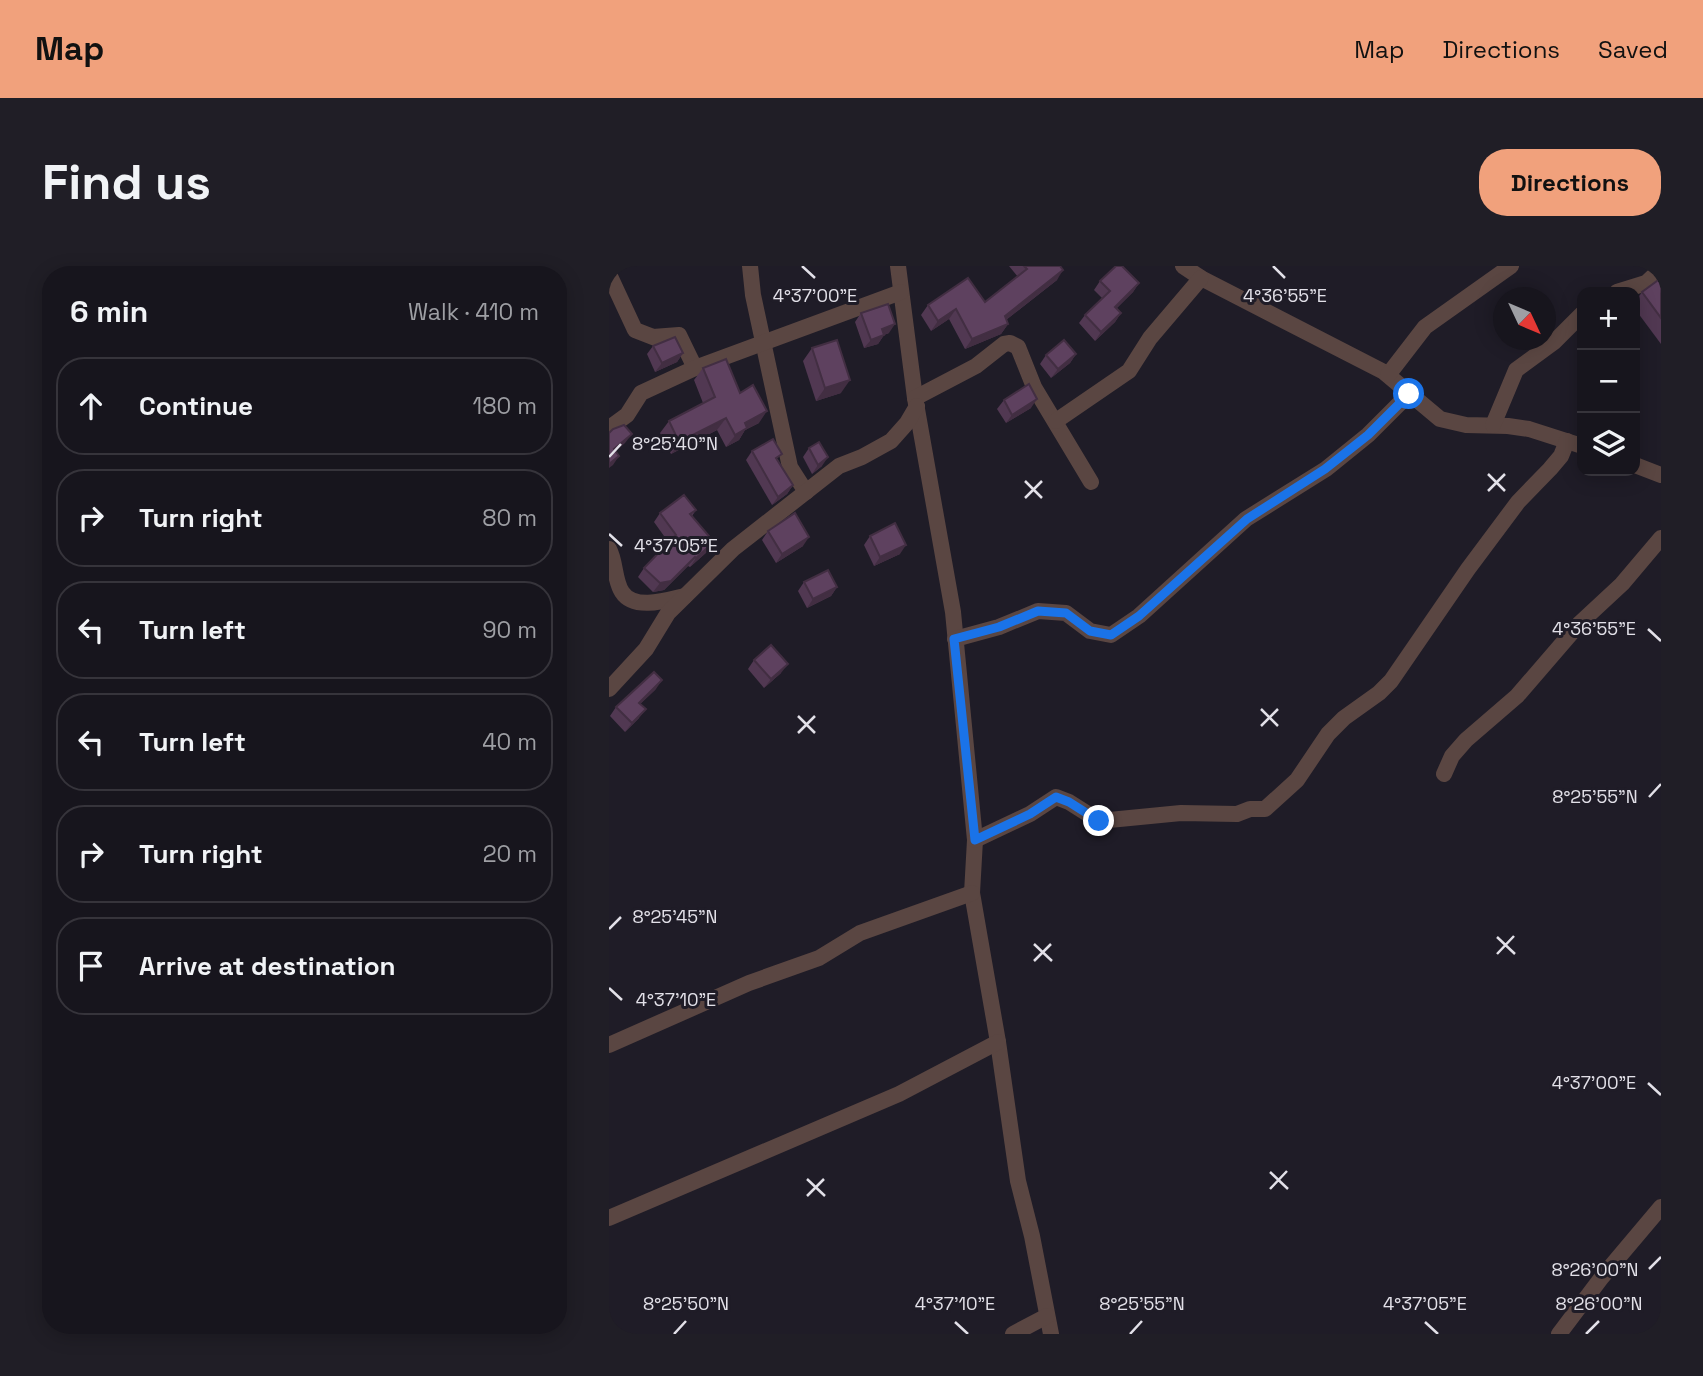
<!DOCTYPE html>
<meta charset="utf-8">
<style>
:root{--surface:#17151d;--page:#201e26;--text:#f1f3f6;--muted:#9e9fa4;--line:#36343b;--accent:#f1a17c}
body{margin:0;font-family:"Space Grotesk",sans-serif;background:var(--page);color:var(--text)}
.controls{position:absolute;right:21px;top:21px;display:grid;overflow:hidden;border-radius:14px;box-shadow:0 4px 18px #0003}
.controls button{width:63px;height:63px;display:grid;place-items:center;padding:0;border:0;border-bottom:2px solid var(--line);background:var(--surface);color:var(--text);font:35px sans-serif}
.compass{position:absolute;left:884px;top:21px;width:63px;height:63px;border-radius:50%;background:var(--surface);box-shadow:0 4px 18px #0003;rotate:134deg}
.stop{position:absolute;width:21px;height:21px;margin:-16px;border:5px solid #1a73e8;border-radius:50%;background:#fff}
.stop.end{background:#1a73e8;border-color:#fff;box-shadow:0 2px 7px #0008}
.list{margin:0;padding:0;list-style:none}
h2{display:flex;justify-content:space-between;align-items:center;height:91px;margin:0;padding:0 28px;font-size:30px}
h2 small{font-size:23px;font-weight:400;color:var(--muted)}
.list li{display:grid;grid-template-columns:46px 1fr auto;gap:21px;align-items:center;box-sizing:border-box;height:98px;margin:0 14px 14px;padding:0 14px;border:2px solid var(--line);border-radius:28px}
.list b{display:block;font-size:26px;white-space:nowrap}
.list em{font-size:23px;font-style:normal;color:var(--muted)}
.icon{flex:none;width:38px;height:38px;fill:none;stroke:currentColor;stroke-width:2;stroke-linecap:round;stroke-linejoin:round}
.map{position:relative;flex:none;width:1052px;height:1068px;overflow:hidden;border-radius:28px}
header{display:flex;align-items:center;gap:42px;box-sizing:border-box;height:98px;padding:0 35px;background:var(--accent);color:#111}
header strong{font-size:33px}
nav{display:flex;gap:38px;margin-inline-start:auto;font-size:24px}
.intro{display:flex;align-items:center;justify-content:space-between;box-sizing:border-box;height:168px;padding:0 42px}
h1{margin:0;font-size:49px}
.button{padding:18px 32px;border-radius:28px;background:var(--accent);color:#111;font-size:24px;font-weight:700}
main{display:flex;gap:42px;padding:0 42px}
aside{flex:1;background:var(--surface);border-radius:28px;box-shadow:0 4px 18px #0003}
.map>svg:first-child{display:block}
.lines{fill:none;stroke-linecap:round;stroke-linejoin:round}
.street{stroke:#5a4642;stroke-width:16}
.wall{fill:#513852}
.shaded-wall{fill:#422e42}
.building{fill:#5e415f;stroke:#422e42;stroke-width:2}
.route{stroke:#1a73e8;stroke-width:9}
.ticks{fill:none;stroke:#e2e0e8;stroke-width:2.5}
.ticks-label{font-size:18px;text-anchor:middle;fill:#e2e0e8;stroke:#1f1c27;stroke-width:6;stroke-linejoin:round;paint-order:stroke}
</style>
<header>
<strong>Map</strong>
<nav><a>Map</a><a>Directions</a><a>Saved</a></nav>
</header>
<div class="intro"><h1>Find us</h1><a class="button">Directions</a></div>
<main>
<aside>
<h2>6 min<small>Walk · 410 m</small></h2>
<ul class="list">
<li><svg class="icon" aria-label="ahead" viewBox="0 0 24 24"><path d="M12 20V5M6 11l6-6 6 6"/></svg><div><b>Continue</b></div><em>180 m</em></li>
<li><svg class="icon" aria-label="right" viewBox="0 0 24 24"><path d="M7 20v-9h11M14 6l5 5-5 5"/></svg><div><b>Turn right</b></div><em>80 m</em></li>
<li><svg class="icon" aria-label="left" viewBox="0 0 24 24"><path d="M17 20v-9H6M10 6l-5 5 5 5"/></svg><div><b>Turn left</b></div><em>90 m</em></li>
<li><svg class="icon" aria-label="left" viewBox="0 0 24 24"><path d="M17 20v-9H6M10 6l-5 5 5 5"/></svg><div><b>Turn left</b></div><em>40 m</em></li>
<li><svg class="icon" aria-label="right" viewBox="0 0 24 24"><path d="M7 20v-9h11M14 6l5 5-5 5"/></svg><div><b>Turn right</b></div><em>20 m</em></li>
<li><svg class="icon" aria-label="arrive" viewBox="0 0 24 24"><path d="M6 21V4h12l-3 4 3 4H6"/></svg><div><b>Arrive at destination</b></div></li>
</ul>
</aside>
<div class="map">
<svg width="1052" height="1068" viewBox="0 0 1052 1068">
<rect width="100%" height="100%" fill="#1f1c27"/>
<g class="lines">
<g class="street">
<path d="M141 0 144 29 181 201 197 226"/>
<path d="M289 0 306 132 344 346 366 574 363 627 389 776 409 915 423 970 442 1068"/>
<path d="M574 0 592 12 775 106 831 153 857 159 899 160 920 163 973 180"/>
<path d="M0 8 26 64 44 71 70 69 86 102"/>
<path d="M1008 26 1037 17 1052 3"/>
<path d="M779 109 816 61 902 0"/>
<path d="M306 132 367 100 395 78 401 77 409 81 425 121 482 216"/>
<path d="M447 155 520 105 541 72 592 12"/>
<path d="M884 159 907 104 945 76 973 48"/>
<path d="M0 162 18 149 32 127 86 102 292 26"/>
<path d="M1026 199 1052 209"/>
<path d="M0 283C7 296 5 314 13 326 25 345 59 334 76 330"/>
<path d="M346 373 390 361 429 345 457 347 481 365 502 369 530 350 637 253 717 203 759 169 800 128"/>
<path d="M0 423 37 383 59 347 124 283 230 200 253 191 282 175 298 157 308 140"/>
<path d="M835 508 843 490 857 474 908 430 971 357 1013 318 1052 272"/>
<path d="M366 574 421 548 447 531 460 536 490 555 572 547 628 548 641 543H656L688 514 719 468 735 452 770 427 782 415 859 303 909 236 941 203 952 190 958 175"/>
<path d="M0 779 140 717 210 692 251 667 363 627"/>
<path d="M0 952 290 828 389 776"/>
<path d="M404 1068 438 1050"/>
<path d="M950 1068 993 1011 1052 941"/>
</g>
</g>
<g class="wall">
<path d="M400 0H451L448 14 397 54 399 58 392 68 356 83 340 53 322 65 312 49 319 39 376 36 409 11Z"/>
<path d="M1052 12V78L1026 43V36L1033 26Z"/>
<path d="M491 15 530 17 524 26 508 42 512 47 506 56 486 75 470 57 476 49 493 32 485 24Z"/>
<path d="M252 47 280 67 275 69 269 78 255 82 246 56Z"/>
<path d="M44 80 74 87 68 96 46 106 38 88Z"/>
<path d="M203 82 232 127 207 135 194 95Z"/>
<path d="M467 88 461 97 442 112 431 98 437 89Z"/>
<path d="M94 102 131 127 150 157 136 164 130 174 117 181 108 164 62 188 51 167 60 155 94 137 85 114Z"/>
<path d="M395 134 422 142 397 157 388 143Z"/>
<path d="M200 182 213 200 203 208 194 191Z"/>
<path d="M143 185 169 194 184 219 178 228 163 239 137 194Z"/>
<path d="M87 244 83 250 99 285 81 301 79 300 55 324 44 326 29 311 35 302 60 277 45 256 51 247Z"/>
<path d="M159 265 194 280 167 297 153 274Z"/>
<path d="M261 270 291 288 265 300 255 279Z"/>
<path d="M195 316 228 321 222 330 198 342 189 325Z"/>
<path d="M145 394 172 407 155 422 139 403Z"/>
<path d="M47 423 31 438 30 452 16 466 1 450 7 441Z"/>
</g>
<g class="shaded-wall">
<path d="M454 4 448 14 389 60 396 50Z"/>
<path d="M530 17 524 26 500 49 506 41Z"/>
<path d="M347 43 340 53 322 65 329 55Z"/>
<path d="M512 47 506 56 486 75 492 66Z"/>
<path d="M286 58 280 67 267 72 273 63Z"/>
<path d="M399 58 392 68 356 83 363 73Z"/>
<path d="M275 69 269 78 255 82 262 74Z"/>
<path d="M74 87 68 96 46 106 53 97Z"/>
<path d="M467 88 461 97 442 112 449 103Z"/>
<path d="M241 114 232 127 207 135 216 122Z"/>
<path d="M428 133 422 142 397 157 403 149Z"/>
<path d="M158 145 150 157 136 164 130 174 117 181 136 157Z"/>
<path d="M117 152 108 164 62 188 70 176Z"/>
<path d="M23 168 16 177 0 191 5 183Z"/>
<path d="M10 190 4 199 0 202V198Z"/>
<path d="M219 191 213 200 203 208 209 199Z"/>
<path d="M184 219 178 228 163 239 169 231Z"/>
<path d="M200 271 194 280 167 297 173 288Z"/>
<path d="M105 276 99 285 81 301 87 292Z"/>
<path d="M297 279 291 288 265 300 271 291Z"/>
<path d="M86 291 79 300 55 324 44 326 51 317Z"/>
<path d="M228 321 222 330 198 342 204 333Z"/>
<path d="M179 398 172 407 155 422 162 413Z"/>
<path d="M53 414 47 423 24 445 30 437Z"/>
<path d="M37 443 30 452 16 466 23 457Z"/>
</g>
<g class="building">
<path d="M415 0H451L454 4 396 50 399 58 363 73 347 43 329 55 319 39 359 12 376 36 418 3Z"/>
<path d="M507 0H513L530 17 506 41 512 47 492 66 476 49 501 25 491 15Z"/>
<path d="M1052 12V52L1033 26Z"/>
<path d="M279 38 286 58 273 63 275 69 262 74 252 47Z"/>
<path d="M66 71 74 87 53 97 44 80Z"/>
<path d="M228 74 241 114 216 122 203 82Z"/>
<path d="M455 74 467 88 449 103 437 89Z"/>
<path d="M117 93 131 127 144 119 158 145 136 157 138 162 126 169 117 152 70 176 60 155 106 131 94 102Z"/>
<path d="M420 118 428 133 403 149 395 134Z"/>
<path d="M15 159 23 168 5 183 10 190 0 198V167L4 163Z"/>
<path d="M164 173 173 188 167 192 184 219 169 231 143 185Z"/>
<path d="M210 176 219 191 209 199 200 182Z"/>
<path d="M75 229 87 244 81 248 105 276 87 292 86 291 62 315 51 317 35 302 67 269 51 247Z"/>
<path d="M186 247 200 271 173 288 159 265Z"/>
<path d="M286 257 297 279 271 291 261 270Z"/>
<path d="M219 304 228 321 204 333 195 316Z"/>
<path d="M162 379 179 398 162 413 145 394Z"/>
<path d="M45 406 53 414 30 437 37 443 23 457 7 441Z"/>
</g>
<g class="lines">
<path class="route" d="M490 555 460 536 447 531 421 548 366 574 345 373 390 361 429 345 457 347 481 365 502 369 530 350 638 253 716 203 759 169 800 128"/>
</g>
<path class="ticks" d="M193 0 206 12M664 0 676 12M0 191 12 178M879 208 896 225M416 215 433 232M879 225 896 208M416 232 433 215M0 268 13 280M1039 363 1052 375M652 443 669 460M189 450 206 467M652 460 669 443M189 467 206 450M1040 531 1052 518M0 663 12 651M888 671 906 688M425 678 443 695M888 688 905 670M425 695 442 678M0 722 13 734M1039 817 1052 829M661 906 679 923M198 913 216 930M661 923 678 905M198 930 215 913M1040 1003 1052 991M346 1056 359 1068M816 1056 829 1068M65 1068 77 1055M521 1068 533 1055M977 1068 990 1055"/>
<g class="ticks-label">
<text x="206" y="36">4°37'00"E</text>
<text x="676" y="36">4°36'55"E</text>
<text x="66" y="184">8°25'40"N</text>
<text x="67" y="286">4°37'05"E</text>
<text x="985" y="369">4°36'55"E</text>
<text x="986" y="537">8°25'55"N</text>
<text x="66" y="657">8°25'45"N</text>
<text x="67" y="740">4°37'10"E</text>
<text x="985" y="823">4°37'00"E</text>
<text x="986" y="1010">8°26'00"N</text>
<text x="77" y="1044">8°25'50"N</text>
<text x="533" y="1044">8°25'55"N</text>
<text x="990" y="1044">8°26'00"N</text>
<text x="346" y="1044">4°37'10"E</text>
<text x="816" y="1044">4°37'05"E</text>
</g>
</svg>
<div class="controls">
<button>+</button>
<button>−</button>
<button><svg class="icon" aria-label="layers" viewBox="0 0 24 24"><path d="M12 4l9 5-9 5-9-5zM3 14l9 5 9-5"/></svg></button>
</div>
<svg class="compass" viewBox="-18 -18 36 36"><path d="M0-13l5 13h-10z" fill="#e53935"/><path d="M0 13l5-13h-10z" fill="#9e9fa4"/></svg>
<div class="stop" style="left:800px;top:128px"></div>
<div class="stop end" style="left:490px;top:555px"></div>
</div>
</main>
